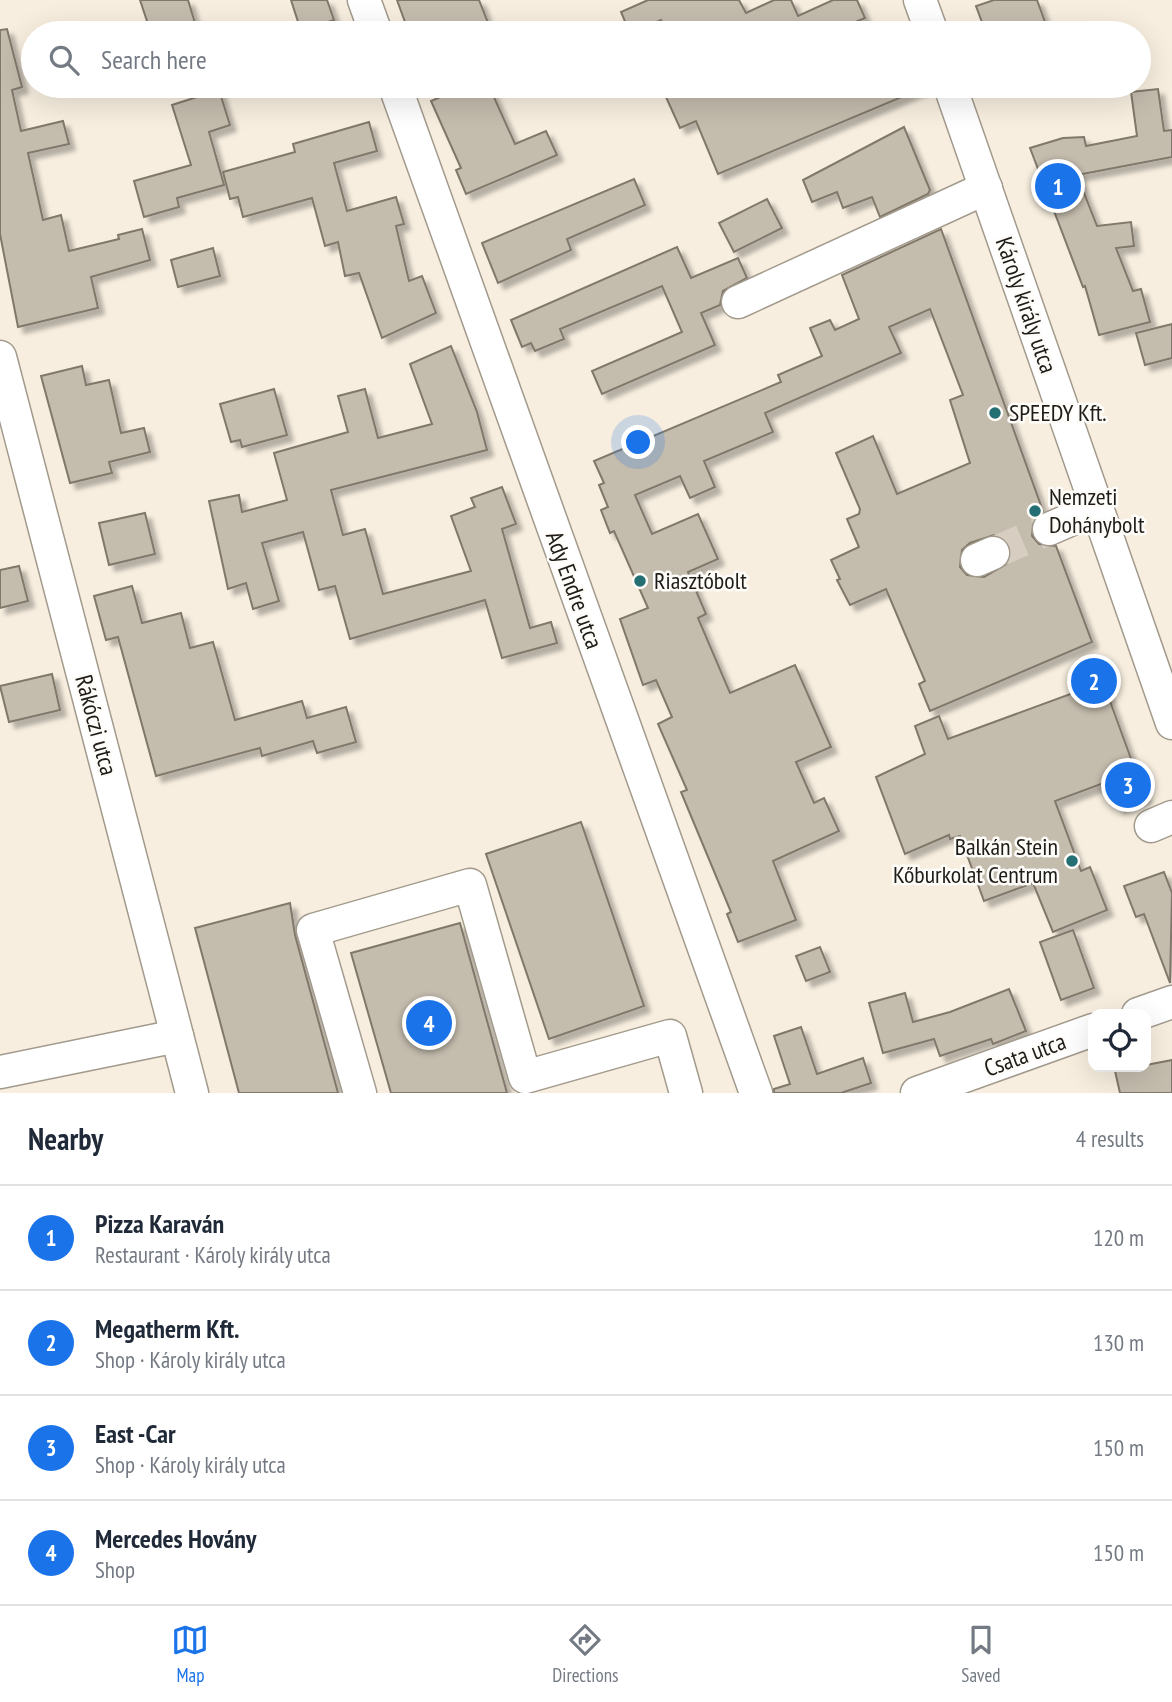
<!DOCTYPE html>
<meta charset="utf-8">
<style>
:root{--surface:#fff;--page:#f6f6f7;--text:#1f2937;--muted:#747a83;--line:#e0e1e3;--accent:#1a73e8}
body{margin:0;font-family:"PT Sans Narrow",sans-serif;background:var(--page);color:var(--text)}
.controls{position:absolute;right:21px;bottom:21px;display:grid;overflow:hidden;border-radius:14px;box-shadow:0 7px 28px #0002}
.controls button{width:63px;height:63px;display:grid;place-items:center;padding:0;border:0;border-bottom:2px solid var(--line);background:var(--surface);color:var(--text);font:35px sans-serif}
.you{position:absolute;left:639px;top:443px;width:24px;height:24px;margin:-18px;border:5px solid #fff;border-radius:50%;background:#1a73e8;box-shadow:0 0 0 10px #1a73e833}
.badge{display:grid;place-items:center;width:46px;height:46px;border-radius:50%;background:var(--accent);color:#fff;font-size:23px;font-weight:700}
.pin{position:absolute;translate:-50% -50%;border:4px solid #fff;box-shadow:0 2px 7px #0006}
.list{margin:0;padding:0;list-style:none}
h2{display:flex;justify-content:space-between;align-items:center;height:91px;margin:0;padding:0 28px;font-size:30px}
h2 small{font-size:23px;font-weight:400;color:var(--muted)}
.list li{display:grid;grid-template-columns:46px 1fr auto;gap:21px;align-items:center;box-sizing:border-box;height:105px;padding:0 28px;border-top:2px solid var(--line)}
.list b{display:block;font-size:26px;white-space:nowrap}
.list p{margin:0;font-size:23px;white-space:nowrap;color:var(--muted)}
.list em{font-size:23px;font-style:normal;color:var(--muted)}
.icon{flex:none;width:38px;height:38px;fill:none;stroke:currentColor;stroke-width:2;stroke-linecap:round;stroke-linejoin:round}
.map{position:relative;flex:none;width:1172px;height:1093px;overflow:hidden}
.search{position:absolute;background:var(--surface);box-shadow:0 7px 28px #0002;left:21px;right:21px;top:21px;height:77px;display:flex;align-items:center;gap:18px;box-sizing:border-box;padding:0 24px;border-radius:38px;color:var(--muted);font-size:26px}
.sheet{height:511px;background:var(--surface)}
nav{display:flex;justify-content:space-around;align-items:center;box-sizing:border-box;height:98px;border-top:2px solid var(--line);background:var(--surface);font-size:19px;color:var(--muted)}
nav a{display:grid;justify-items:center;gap:4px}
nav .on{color:var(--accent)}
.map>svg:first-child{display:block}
.building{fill:#c4bcad;stroke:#80786b;stroke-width:2;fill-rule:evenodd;filter:url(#shadow)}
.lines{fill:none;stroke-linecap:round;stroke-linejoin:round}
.minor-tunnel{stroke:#d7cec1;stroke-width:32;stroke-dasharray:32 16;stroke-linecap:butt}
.minor-casing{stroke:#a29a8c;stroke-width:35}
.minor{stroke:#fff;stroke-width:32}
.poi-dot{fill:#246f74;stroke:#fefcf9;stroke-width:2.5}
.labels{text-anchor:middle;stroke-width:5;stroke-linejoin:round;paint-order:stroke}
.street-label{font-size:24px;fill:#1f1c17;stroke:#fefcf9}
.poi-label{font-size:24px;fill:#1f1c17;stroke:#fefcf9;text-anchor:start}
</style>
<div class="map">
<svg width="1172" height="1093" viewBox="0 0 1172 1093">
<defs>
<filter id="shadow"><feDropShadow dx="6" dy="6" stdDeviation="2" flood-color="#0004"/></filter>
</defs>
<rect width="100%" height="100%" fill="#f7eedf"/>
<g class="building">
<path d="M140 0H188L198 33H151Z"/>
<path d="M291 0H327L334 20 301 31Z"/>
<path d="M397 0H479L492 33H409Z"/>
<path d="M648 0H739L746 13 774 0H791L798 16 833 0H857L865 18 830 33H672L669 27 665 29 661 20 630 33 621 12Z"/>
<path d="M994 0H1037L1049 33H986L976 6Z"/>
<path d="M7 29 22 87 12 90 21 131 63 121 69 144 28 153 43 220 61 215 69 251 119 239 118 235 142 229 150 260 91 277 98 308 18 327 0 234V30Z"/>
<path d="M466 86H489L515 144 546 131 557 155 466 194 456 170 461 168 431 101Z"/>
<path d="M661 86H928L718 174 696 121 680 128Z"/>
<path d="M1158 89 1164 131 1172 130V157L1077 175 1097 226 1131 222 1134 246 1116 248 1133 291 1141 289 1150 322 1099 335 1085 286 1083 287 1030 148 1063 138 1084 137 1086 146 1137 136 1131 92Z"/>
<path d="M219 90 230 125 209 132 224 185 177 198 179 207 144 217 134 181 191 165 172 105Z"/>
<path d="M369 122 377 151 334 163 347 211 396 197 404 224 396 226 409 281 422 276 436 313 382 338 359 273 345 276 338 242 325 246 312 198 243 217 238 197 230 199 223 172 295 152 293 144Z"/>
<path d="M904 127 930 190 928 194 880 217 872 197 843 208 837 192 812 202 803 180Z"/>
<path d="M634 179 645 205 567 239 571 250 498 283 482 243Z"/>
<path d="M767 199 782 228 734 252 719 223Z"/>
<path d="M941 229 1043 511 1034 519 1032 536 1039 544 1056 546 1092 642 930 711 919 684 925 681 886 589 850 605 837 580 840 579 831 560 859 547 847 519 859 514 860 509 836 453 873 436 897 494 970 463 950 400 963 395 930 309 889 327 901 353 765 413 773 432 704 461 715 487 690 498 680 476 635 495 652 534 698 514 718 559 688 572 706 614 698 618 730 693 795 665 831 747 796 762 814 803 824 798 839 831 773 861 796 920 738 942 727 914 731 912 681 792 687 790 658 724 672 717 656 680 643 685 620 619 648 608 614 531 610 533 601 510 608 507 599 485 604 483 594 461 781 382 778 375 822 356 810 328 830 320 835 330 859 319 842 275ZM994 535 1009 545 1011 554 1008 563 984 577 967 575 960 567 962 550 970 543Z"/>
<path d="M677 247 691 278 738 258 747 278 723 291 720 305 701 313 715 345 602 394 592 371 682 332 662 286 560 329 564 339 535 351 531 343 522 347 511 320Z"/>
<path d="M213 248 220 276 178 287 171 260Z"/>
<path d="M1172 324V358L1145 365 1136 333Z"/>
<path d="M451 346 477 412 487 450 331 490 343 535 365 529 383 594 471 571 451 516 475 507 471 498 502 487 516 524 502 529 530 628 551 622 557 643 502 658 485 600 350 639 335 586 319 590 303 532 262 543 279 601 253 609 246 583 228 589 209 501 239 495 242 512 287 500 274 453 348 432 338 396 365 389 378 438 432 424 410 364Z"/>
<path d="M82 366 86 385 109 380 121 433 144 428 150 452 109 462 112 473 70 483 41 376Z"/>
<path d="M274 389 287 435 242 447 240 440 231 442 220 404Z"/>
<path d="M145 513 155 554 109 565 99 523Z"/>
<path d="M19 566 28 601 0 608V570Z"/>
<path d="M132 586 142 623 181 613 190 648 213 642 235 720 302 701 307 718 346 707 356 742 317 753 313 741 262 756 260 748 156 776 118 637 106 640 94 596Z"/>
<path d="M52 674 60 710 9 722 0 686Z"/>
<path d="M1103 682 1145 797 1118 807 1109 781 1055 801 1081 871 1090 867 1107 910 1053 932 1033 883 984 901 960 836 950 839 949 835 905 854 876 777 925 754 915 726 939 716 948 739Z"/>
<path d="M581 822 644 1006 549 1039 486 854Z"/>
<path d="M1164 872 1172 893 1170 983 1144 914 1136 917 1124 886Z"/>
<path d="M290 903 295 935 338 1093H239L195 928Z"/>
<path d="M460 923 507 1093H391L351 953Z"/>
<path d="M1073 930 1094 988 1061 1000 1040 942Z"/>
<path d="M820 947 830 972 806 981 796 956Z"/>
<path d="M1009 989 1026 1031 993 1044 991 1039 940 1056 934 1039 883 1053 869 1003 905 993 913 1022 950 1012Z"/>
<path d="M801 1027 817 1074 863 1058 871 1083 841 1093H774V1089L790 1084 774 1036Z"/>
<path d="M1172 1060V1093H1120L1115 1071Z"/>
</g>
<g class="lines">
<path class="minor-tunnel" d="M993 553 1049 529"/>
<g class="minor-casing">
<g id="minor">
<path d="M364 0 376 33"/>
<path d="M920 0 932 33"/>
<path d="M395 86 756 1093"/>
<path d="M950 86 1172 723"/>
<path d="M738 302 986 188"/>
<path d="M0 357 192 1093"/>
<path d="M1049 529 1097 508"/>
<path d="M977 560 993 553"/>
<path d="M1151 826 1172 817"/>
<path d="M1138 1014 1172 1002"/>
<path d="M0 1072 177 1036"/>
<path d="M360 1093 313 930 470 885 525 1077 670 1036 686 1093"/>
<path d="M917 1093 1093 1030"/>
</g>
</g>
<use href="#minor" class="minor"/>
</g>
<g class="poi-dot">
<circle cx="995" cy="413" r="7"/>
<circle cx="1035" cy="511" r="7"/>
<circle cx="640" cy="581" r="7"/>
<circle cx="1072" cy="861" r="7"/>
</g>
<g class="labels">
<g class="street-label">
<text transform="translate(1026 305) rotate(71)" y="8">Károly király utca</text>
<text transform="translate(574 590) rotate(70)" y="8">Ady Endre utca</text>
<text transform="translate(96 725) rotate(75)" y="8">Rákóczi utca</text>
<text transform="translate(1025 1055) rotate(-20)" y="8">Csata utca</text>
</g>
<g class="poi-label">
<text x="1009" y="421">SPEEDY Kft.</text>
<text x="1049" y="505">Nemzeti<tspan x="1049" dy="28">Dohánybolt</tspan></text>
<text x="654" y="589">Riasztóbolt</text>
<text x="1058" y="855" text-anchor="end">Balkán Stein<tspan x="1058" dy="28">Kőburkolat Centrum</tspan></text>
</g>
</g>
</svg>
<div class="controls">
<button><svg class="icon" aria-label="locate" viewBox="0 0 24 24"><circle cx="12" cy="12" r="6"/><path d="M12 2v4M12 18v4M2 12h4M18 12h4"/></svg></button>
</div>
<div class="you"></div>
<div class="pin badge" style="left:1058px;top:186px">1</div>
<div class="pin badge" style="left:1094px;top:681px">2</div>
<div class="pin badge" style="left:1128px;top:785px">3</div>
<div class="pin badge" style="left:429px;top:1023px">4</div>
<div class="search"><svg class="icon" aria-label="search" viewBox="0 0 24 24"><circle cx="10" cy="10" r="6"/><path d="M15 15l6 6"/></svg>Search here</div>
</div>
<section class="sheet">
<h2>Nearby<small>4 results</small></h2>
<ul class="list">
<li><span class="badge">1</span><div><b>Pizza Karaván</b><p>Restaurant · Károly király utca</p></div><em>120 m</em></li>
<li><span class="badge">2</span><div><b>Megatherm Kft.</b><p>Shop · Károly király utca</p></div><em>130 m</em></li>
<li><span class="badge">3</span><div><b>East -Car</b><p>Shop · Károly király utca</p></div><em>150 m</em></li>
<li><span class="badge">4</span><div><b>Mercedes Hovány</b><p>Shop</p></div><em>150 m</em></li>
</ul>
</section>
<nav>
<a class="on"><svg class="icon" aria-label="map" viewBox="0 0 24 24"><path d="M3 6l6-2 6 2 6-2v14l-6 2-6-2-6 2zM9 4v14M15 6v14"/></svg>Map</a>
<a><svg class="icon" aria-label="directions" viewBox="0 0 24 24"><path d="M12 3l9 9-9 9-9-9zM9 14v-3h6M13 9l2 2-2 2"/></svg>Directions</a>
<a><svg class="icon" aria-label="saved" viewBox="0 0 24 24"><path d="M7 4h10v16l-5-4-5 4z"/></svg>Saved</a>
</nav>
